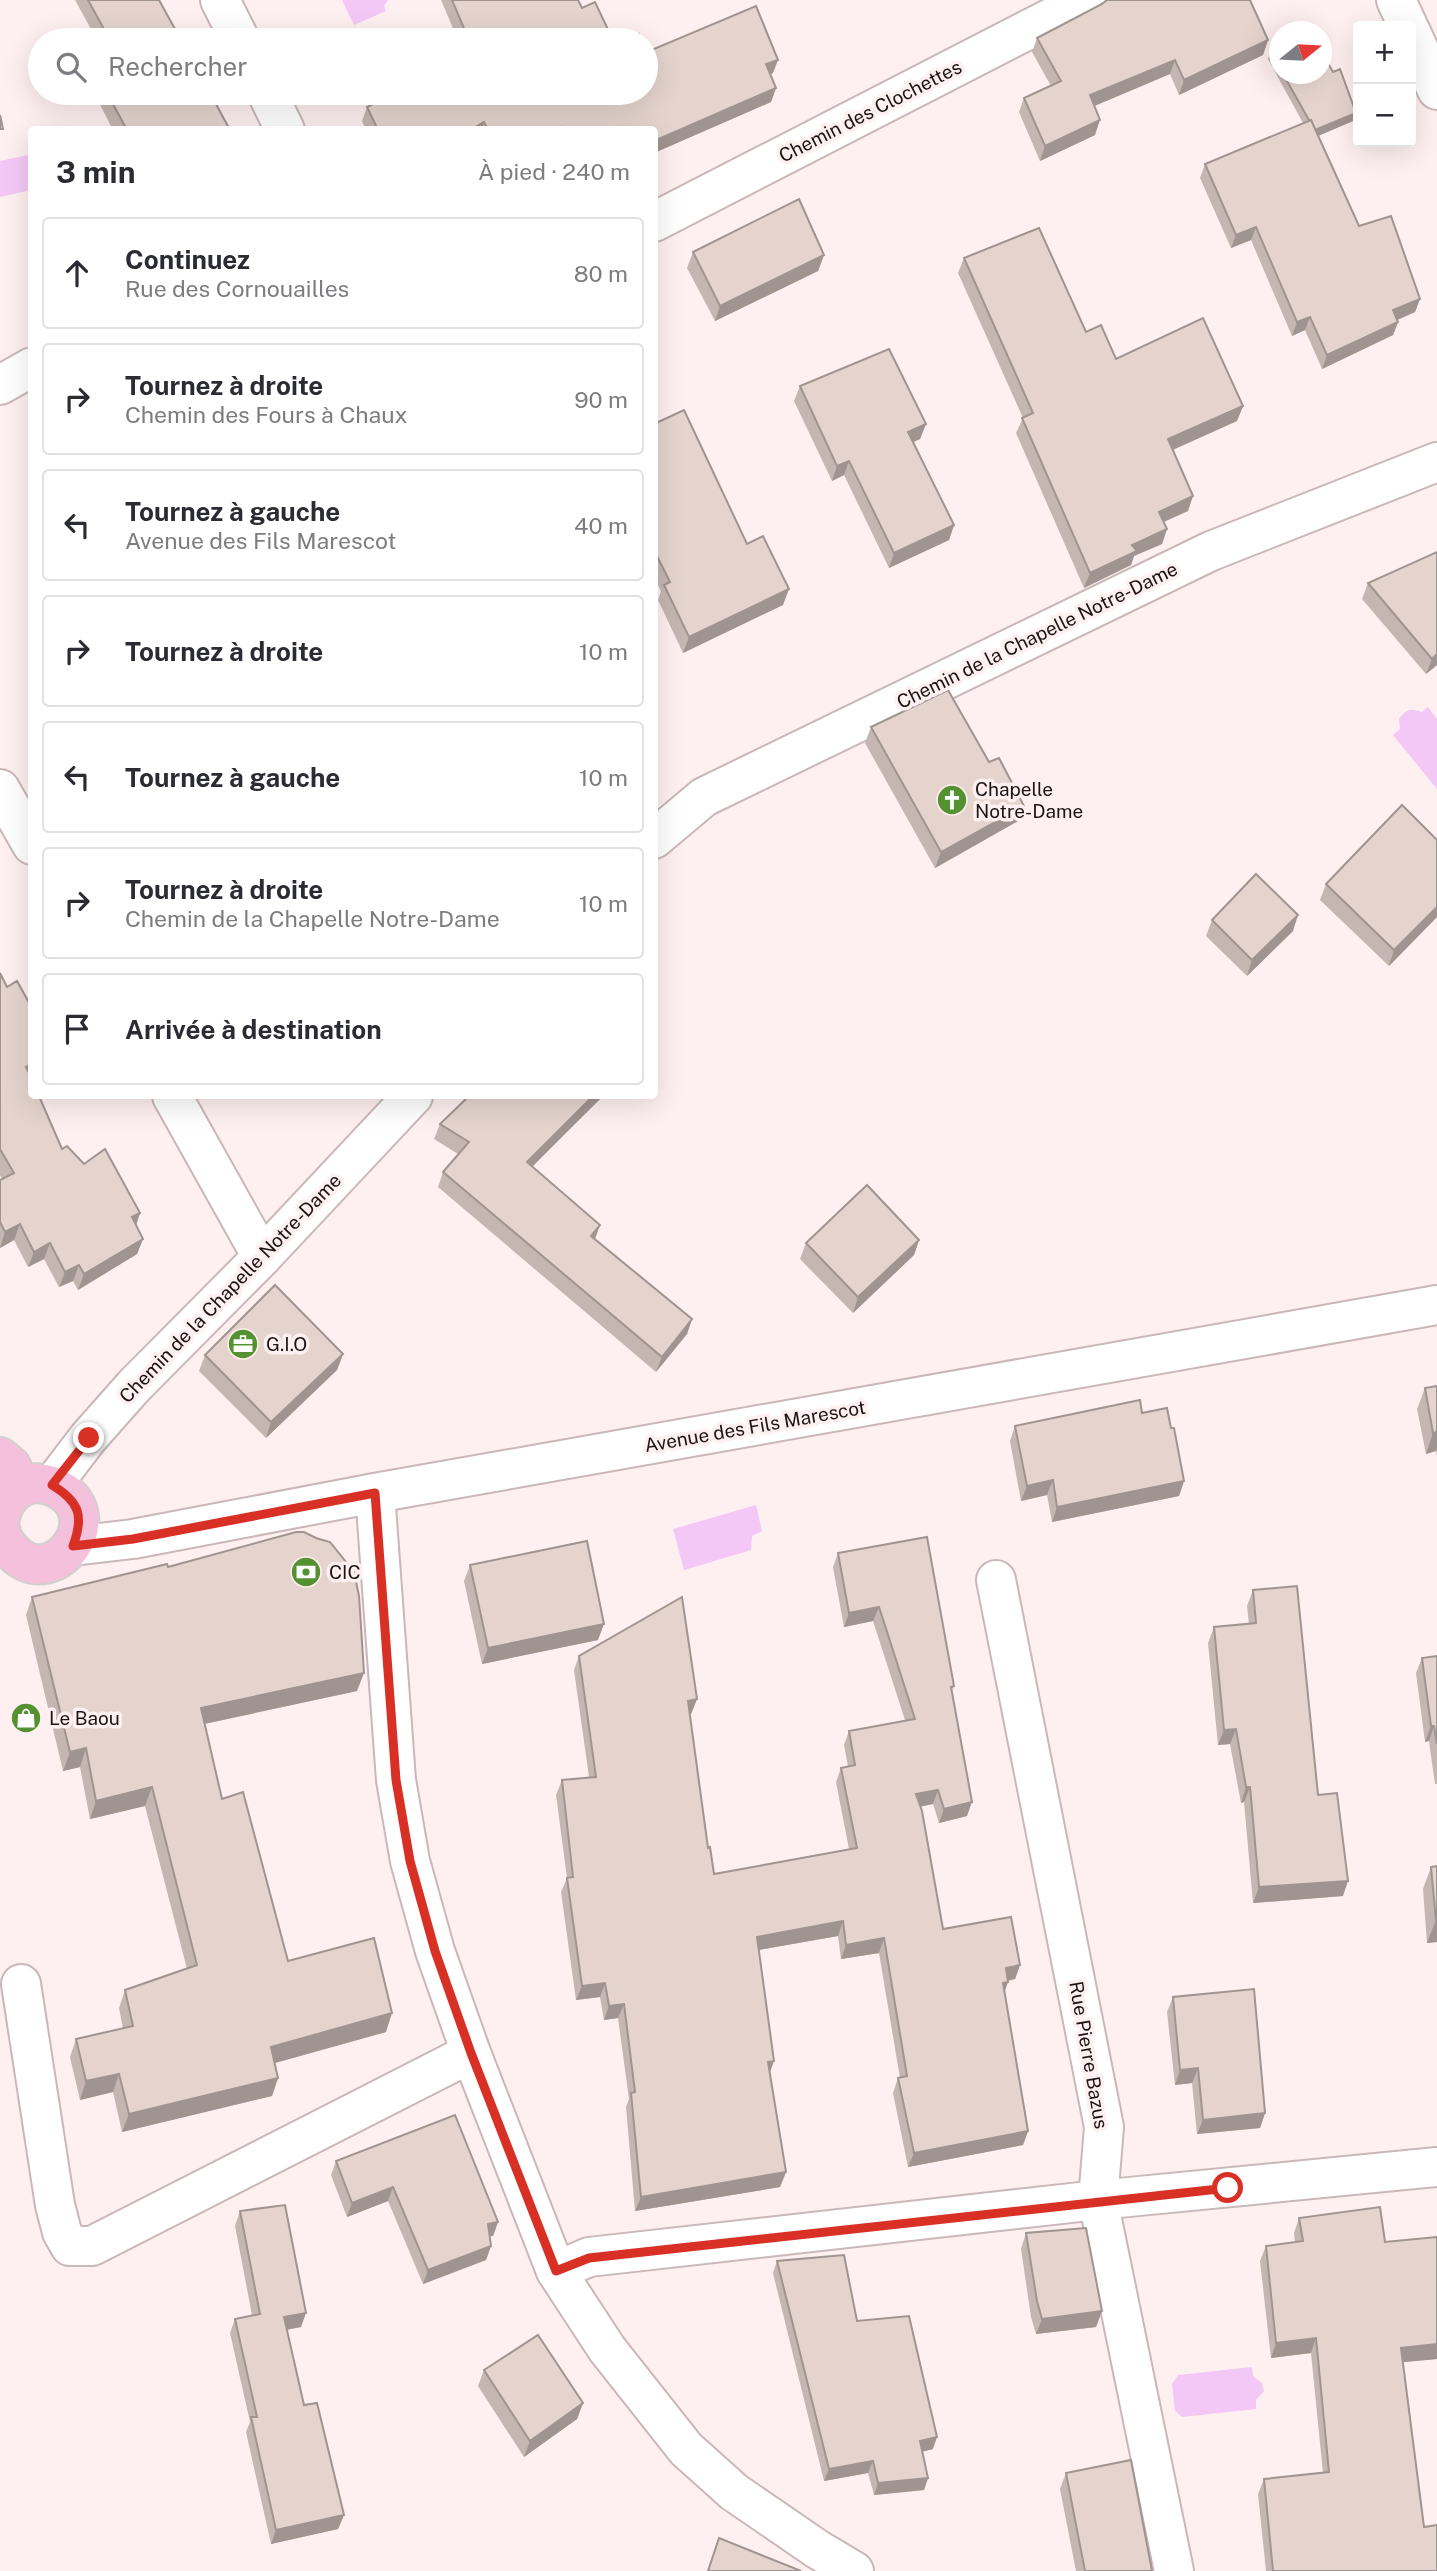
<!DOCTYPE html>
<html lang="fr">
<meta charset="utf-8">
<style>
:root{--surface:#fff;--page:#f2f2f3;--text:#2b2b33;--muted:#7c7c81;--line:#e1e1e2}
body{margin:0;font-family:"Public Sans",sans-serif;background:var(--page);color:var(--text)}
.controls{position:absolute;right:21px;top:21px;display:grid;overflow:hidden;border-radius:7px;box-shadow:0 7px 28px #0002}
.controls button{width:63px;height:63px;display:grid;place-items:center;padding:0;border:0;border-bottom:2px solid var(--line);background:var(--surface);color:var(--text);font:35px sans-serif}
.compass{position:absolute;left:1269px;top:21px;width:63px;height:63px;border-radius:50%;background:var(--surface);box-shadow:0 7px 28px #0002;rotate:72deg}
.stop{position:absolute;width:21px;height:21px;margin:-16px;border:5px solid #d93025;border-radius:50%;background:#fff}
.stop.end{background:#d93025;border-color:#fff;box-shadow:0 2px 7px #0008}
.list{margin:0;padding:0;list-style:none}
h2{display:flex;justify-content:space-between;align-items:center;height:91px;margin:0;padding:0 28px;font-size:30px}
h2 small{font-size:23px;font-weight:400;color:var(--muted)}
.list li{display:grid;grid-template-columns:46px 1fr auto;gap:21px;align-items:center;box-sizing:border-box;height:112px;margin:0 14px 14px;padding:0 14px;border:2px solid var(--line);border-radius:7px}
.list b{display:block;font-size:26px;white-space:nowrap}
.list p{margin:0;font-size:23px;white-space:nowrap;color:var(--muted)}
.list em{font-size:23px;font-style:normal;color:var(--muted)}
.icon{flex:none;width:38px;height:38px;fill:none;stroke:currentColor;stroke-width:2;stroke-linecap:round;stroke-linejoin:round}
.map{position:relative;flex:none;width:1437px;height:2571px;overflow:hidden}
.search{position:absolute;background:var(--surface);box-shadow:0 7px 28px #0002;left:28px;top:28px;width:630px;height:77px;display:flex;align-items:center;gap:18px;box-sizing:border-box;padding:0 24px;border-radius:38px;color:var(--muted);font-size:26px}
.panel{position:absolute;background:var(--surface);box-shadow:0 7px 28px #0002;left:28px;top:126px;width:630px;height:973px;border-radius:7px}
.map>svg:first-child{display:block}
.water{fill:#f3c8f6}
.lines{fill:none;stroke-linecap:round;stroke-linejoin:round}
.minor-casing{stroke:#cab7b9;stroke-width:42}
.major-casing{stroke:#d1d0d0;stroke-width:42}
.minor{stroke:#fff;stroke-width:38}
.major{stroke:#f5c0db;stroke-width:38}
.wall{fill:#c5b6b1}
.shaded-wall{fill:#a09490}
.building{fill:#e5d4ce;stroke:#a09490;stroke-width:2}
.route{stroke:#d93025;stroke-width:9}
.labels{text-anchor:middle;stroke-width:7;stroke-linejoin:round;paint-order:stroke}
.street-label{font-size:19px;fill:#1a1414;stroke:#feeff0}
.poi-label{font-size:19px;fill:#1a1414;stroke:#feeff0;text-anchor:start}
</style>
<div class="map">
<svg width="1437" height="2571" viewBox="0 0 1437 2571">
<rect width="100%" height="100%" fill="#feeff0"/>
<g class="water">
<path d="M342 0H388L384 6 386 11 354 25Z"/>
<path d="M28 155 31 160V190L0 197V161Z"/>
<path d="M1428 707 1437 719V789L1393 735 1400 729 1399 719C1406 709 1410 708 1422 712Z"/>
<path d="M756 1505 762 1531 752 1536 751 1550 684 1570 673 1529Z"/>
<path d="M1252 2367 1253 2376 1262 2383 1264 2391 1256 2400V2409L1182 2417 1175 2411 1172 2384 1178 2375Z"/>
</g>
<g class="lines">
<g class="minor-casing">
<g id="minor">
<path d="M220 0 240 40"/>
<path d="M1396 0 1408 26"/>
<path d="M1411 32 1437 90"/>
<path d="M267 93 285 130"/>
<path d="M654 222 1086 0"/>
<path d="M0 385 32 367"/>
<path d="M0 789 32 845"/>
<path d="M654 839 704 797 1211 551 1437 462"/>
<path d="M172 1096 262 1257"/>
<path d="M52 1485 88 1438 134 1386 262 1257 413 1096"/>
<path d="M375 1493 396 1780 410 1861 435 1951 471 2053 556 2271 607 2349 686 2449 734 2492 817 2549 854 2571"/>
<path d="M73 1546 133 1539 375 1493 1437 1305"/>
<path d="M996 1580 1104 2127 1098 2200 1174 2571"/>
<path d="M21 1984 55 2205 62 2232 70 2246H92L471 2053"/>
<path d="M556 2271 589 2257 1098 2200 1437 2167"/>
</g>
</g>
<g class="major-casing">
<g id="major">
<path d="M0 1457 11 1466 21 1487"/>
<path d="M0 1518C6 1488 33 1474 60 1490 108 1518 56 1590 16 1555 7 1547 1 1539 0 1528"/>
</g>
</g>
<use href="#minor" class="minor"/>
<use href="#major" class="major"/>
</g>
<g class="wall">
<path d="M75 0H159L181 40H97Z"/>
<path d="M441 0H578L582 8 613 40H458Z"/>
<path d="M1102 4 1268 40 1263 55 1179 95 1170 74 1094 106 1095 135 1040 161 1019 112 1024 98 1051 86 1032 52 1037 38Z"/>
<path d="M1279 47V74L1333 72 1356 113 1353 121 1318 136 1359 226 1420 299 1415 312 1397 320 1398 322 1393 335 1322 369 1305 330 1292 336 1251 240 1231 248 1200 178 1205 164 1303 123 1268 59 1271 51Z"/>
<path d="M647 52 773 73 770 75 776 88 771 102 654 153V130H366L362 121 367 107Z"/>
<path d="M96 93H210L230 130H113L95 95Z"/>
<path d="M693 252 824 255 818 271 715 321 687 268Z"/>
<path d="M964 258 1086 332 1116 359 1243 406 1237 421 1173 450 1188 511 1164 522 1167 529 1162 544 1134 556 1131 565 1084 588 1016 433 1023 418 958 273Z"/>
<path d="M800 386 926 424 920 439 913 442 954 525 949 540 889 568 844 475 832 481 794 401Z"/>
<path d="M654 424 747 544 783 605 683 653 658 600 661 591 654 578Z"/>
<path d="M1437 552V665L1426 674 1362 599 1368 583Z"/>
<path d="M871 727 989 762 1024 806 1018 821 935 868 865 743Z"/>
<path d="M1437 840V917L1389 966 1320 900 1326 884Z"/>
<path d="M1212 920 1293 931 1247 976 1206 936Z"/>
<path d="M0 973 7 987 32 1008V1076L31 1077 62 1149 84 1164 140 1213 136 1225 143 1239 137 1254 78 1290 73 1281 59 1287 44 1259 28 1267 14 1240 0 1248V1180L2 1179 0 1175Z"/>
<path d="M469 1096H603L532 1166 600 1225 595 1239 692 1319 687 1334 656 1372 438 1187 443 1172 458 1154 434 1139 440 1124Z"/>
<path d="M919 1240 914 1255 853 1313 800 1259 806 1243Z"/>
<path d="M343 1354 337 1370 266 1438 199 1371 205 1355Z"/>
<path d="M1437 1386V1457L1436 1451 1426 1454 1417 1409 1425 1388Z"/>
<path d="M1015 1426 1171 1428 1184 1481 1179 1496 1052 1522 1047 1495 1021 1501 1010 1441Z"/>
<path d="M838 1553 954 1686 951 1692 967 1816 939 1823 933 1804 920 1807 943 1929 1020 1965 1015 1979 1008 1981 1004 1993 1028 2131 1023 2145 908 2167 893 2093 898 2078H900L879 1953 841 1959 838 1936 759 1950 770 2073 786 2172 780 2187 635 2211 626 2107 629 2099 618 2018 604 2020 600 1997 576 2000 561 1892 567 1878 556 1795 562 1780 589 1777 574 1670 579 1656 697 1699 691 1714H690L708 1848 714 1874 849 1849 836 1782 841 1768 848 1766 844 1745 849 1731 905 1720 873 1621 844 1627 833 1567Z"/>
<path d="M470 1565 598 1640 482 1664 464 1581Z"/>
<path d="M168 1567 357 1691 205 1724 222 1799 288 1961 386 2032 275 2063 278 2078 272 2096 122 2132 113 2092 80 2100 70 2057 76 2039 123 2029 119 2008 125 1990 187 1969 145 1806 90 1819 80 1767 63 1771 26 1615 32 1597Z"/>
<path d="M1253 1590 1318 1795 1343 1896 1253 1903 1244 1802 1241 1803 1230 1744 1218 1745 1208 1643 1214 1627 1249 1624 1247 1606Z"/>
<path d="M1437 1656V1784H1435L1429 1741 1425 1742 1416 1673 1422 1658Z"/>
<path d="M1437 1866V1942L1427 1943 1423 1889 1431 1867Z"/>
<path d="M1173 1997 1265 2113 1260 2128 1197 2134 1192 2083 1175 2085 1167 2012Z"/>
<path d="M336 2161 498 2222 493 2236H490L491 2246 486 2260 423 2284 388 2201 347 2217 331 2175Z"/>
<path d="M240 2211 301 2327 287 2330 304 2405 344 2515 338 2529 271 2544 246 2432 250 2422 230 2333 235 2319 252 2315 235 2226Z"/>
<path d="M1299 2218 1385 2242 1437 2359 1402 2362 1424 2527 1437 2571H1266L1258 2494 1264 2479 1323 2473 1311 2353 1271 2358 1260 2261 1266 2246 1295 2242 1294 2233Z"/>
<path d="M1026 2233 1102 2311 1096 2327 1036 2334 1031 2317 1021 2249Z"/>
<path d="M777 2261 857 2321 933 2449 922 2452 928 2478 924 2490 874 2495 868 2473 824 2481 773 2273Z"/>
<path d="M484 2370 583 2403 577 2419 524 2457 478 2386Z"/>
<path d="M1066 2473 1152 2571H1076L1060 2489Z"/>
</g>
<g class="shaded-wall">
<path d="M1268 40 1263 55 1179 95 1184 80Z"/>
<path d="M778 60 773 73 761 78 766 64Z"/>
<path d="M1175 60 1170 74 1085 110 1090 95Z"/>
<path d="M776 88 771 102 654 153V141Z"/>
<path d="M1356 113 1353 121 1311 139 1314 131Z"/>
<path d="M1100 120 1095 135 1040 161 1045 146Z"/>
<path d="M484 122 481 130H470Z"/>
<path d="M1256 227 1251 240 1231 248 1236 235Z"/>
<path d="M824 255 818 271 715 321 720 306Z"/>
<path d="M1420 299 1415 312 1388 324 1393 310Z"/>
<path d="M1310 317 1305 330 1292 336 1297 322Z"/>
<path d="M1398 322 1393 335 1322 369 1327 355Z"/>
<path d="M1243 406 1237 421 1163 454 1168 439Z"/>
<path d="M926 424 920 439 903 447 908 432Z"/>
<path d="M849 461 844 475 832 481 837 466Z"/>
<path d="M1193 496 1188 511 1154 526 1159 512Z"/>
<path d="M954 525 949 540 889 568 894 553Z"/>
<path d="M1167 529 1162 544 1134 556 1131 565 1084 588 1090 573 1132 545Z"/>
<path d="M789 589 783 605 683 653 689 637Z"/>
<path d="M1437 654V665L1426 674 1432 659Z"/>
<path d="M1024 806 1018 821 935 868 941 852Z"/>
<path d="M1437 907V917L1389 966 1394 950Z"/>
<path d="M1298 915 1293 931 1247 976 1252 960Z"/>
<path d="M32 1064V1076L21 1082 26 1067Z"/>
<path d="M593 1096H603L522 1177 527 1162Z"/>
<path d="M140 1213 135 1228 132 1217Z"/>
<path d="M20 1224 14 1240 0 1248 5 1232Z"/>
<path d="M600 1225 594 1241 591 1236Z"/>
<path d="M143 1239 137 1254 78 1290 84 1274Z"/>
<path d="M919 1240 914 1255 853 1313 858 1297Z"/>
<path d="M50 1243 44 1259 28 1267 34 1252Z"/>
<path d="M79 1265 73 1281 59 1287 65 1272Z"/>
<path d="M692 1319 687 1334 656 1372 662 1357Z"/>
<path d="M343 1354 337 1370 266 1438 271 1422Z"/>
<path d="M1437 1432V1448L1436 1451 1426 1454 1433 1433Z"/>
<path d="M1053 1480 1047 1495 1021 1501 1027 1486Z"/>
<path d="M1184 1481 1179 1496 1052 1522 1057 1507Z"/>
<path d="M879 1607 873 1621 844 1627 849 1613Z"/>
<path d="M604 1624 598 1640 482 1664 488 1648Z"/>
<path d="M364 1673 357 1691 194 1726 201 1708Z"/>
<path d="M697 1699 691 1714 683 1715 688 1701Z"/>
<path d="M1431 1726H1434L1429 1741 1425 1742Z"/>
<path d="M1236 1729 1230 1744 1218 1745 1224 1730Z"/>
<path d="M86 1748 80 1767 63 1771 70 1752Z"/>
<path d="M152 1787 145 1806 90 1819 96 1801Z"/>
<path d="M1246 1787H1250L1244 1802 1241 1803Z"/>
<path d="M938 1790 933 1804 911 1808 916 1794Z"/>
<path d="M972 1802 967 1816 939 1823 944 1809Z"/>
<path d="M1348 1881 1343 1896 1253 1903 1259 1887Z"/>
<path d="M1436 1920H1437V1942L1427 1943Z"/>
<path d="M843 1921 838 1936 752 1951 757 1937Z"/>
<path d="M884 1938 879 1953 841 1959 846 1945Z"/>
<path d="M1020 1965 1015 1979 1000 1982 1006 1968Z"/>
<path d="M1008 1982 1003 1996V1983Z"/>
<path d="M605 1983 600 1997 576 2000 582 1986Z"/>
<path d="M624 2004 618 2018 604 2020 609 2006Z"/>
<path d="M392 2013 386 2032 264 2066 271 2047Z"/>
<path d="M774 2061 769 2075 768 2062Z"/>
<path d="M1198 2068 1192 2083 1175 2085 1180 2070Z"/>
<path d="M119 2074 113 2092 80 2100 86 2081Z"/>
<path d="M278 2078 272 2096 122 2132 129 2114Z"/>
<path d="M1265 2113 1260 2128 1197 2134 1203 2120Z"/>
<path d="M1028 2131 1023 2145 908 2167 914 2153Z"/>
<path d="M786 2172 780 2187 635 2211 641 2197Z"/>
<path d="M393 2187 388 2201 347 2217 352 2203Z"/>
<path d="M498 2222 493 2236 483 2237 488 2224Z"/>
<path d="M491 2246 486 2260 423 2284 428 2270Z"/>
<path d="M1102 2311 1096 2327 1036 2334 1042 2319Z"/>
<path d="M306 2313 301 2327 278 2331 284 2317Z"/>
<path d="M1316 2338 1311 2353 1271 2358 1276 2343Z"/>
<path d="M1437 2344V2359L1395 2363 1401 2348Z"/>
<path d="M583 2403 577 2419 524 2457 530 2441Z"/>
<path d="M937 2437 933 2449 916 2453 920 2441Z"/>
<path d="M873 2461 868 2473 824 2481 829 2469Z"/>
<path d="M928 2478 924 2490 874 2495 878 2483Z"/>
<path d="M344 2515 338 2529 271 2544 276 2530Z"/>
</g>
<g class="building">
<path d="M88 0H159L181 40H108H110Z"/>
<path d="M452 0H578L582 8 595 2 613 40H469Z"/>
<path d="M1107 0H1250L1268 40 1184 80 1175 60 1090 95 1100 120 1045 146 1024 98 1061 81 1037 38 1102 4Z"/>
<path d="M756 6 778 60 766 64 776 88 654 141V130H562L561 127 557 130H488L484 122 470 130H378L367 107 395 93H646V49L647 52Z"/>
<path d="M639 34 642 40H622Z"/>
<path d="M1279 47V67L1271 51Z"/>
<path d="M1321 51 1333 72 1340 69 1356 113 1315 130 1311 120H1309L1283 74H1321Z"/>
<path d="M107 93H210L230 130H127Z"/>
<path d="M0 115 3 129H0Z"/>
<path d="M1311 120 1359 226 1391 216 1420 299 1393 310 1398 322 1327 355 1310 317 1297 322 1256 227 1236 235 1205 164Z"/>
<path d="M799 199 824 255 720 306 693 252Z"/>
<path d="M1039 228 1086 332 1101 325 1116 359 1203 318 1243 406 1168 439 1193 496 1159 512 1167 529 1132 545 1137 551 1090 573 1022 418 1033 413 964 258Z"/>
<path d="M889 349 926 424 908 432 954 525 894 553 849 461 837 466 800 386Z"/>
<path d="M684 410 747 544 763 536 789 589 689 637 664 585 670 582 654 550V424Z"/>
<path d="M1437 552V654L1432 659 1368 583Z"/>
<path d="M948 690 989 762 999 758 1024 806 941 852 871 727Z"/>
<path d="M1402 805 1437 840V907L1394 950 1326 884Z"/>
<path d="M1256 874 1298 915 1252 960 1212 920Z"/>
<path d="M0 973 7 987 17 981 32 1008V1064L26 1067 32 1079V1096H39L62 1149 67 1146 84 1164 105 1149 140 1213 132 1217 143 1239 84 1274 79 1265 65 1272 50 1243 34 1252 20 1224 5 1232 0 1222V1180L14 1173 0 1149Z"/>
<path d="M469 1096H593L527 1162 600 1225 591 1236 692 1319 662 1357 443 1172 469 1142 440 1124Z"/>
<path d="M867 1185 919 1240 858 1297 806 1243Z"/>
<path d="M275 1285 343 1354 271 1422 205 1355Z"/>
<path d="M1437 1386V1432L1433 1433 1425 1388Z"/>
<path d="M1140 1400 1142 1413 1167 1408 1171 1428H1174L1184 1481 1057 1507 1053 1480 1027 1486 1015 1426Z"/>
<path d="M296 1532H304L316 1538 330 1542 354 1572 359 1596 364 1673 201 1708 222 1799 243 1792 288 1961 374 1938 392 2013 271 2047 278 2078 129 2114 119 2074 86 2081 76 2039 133 2026 125 1990 197 1965 152 1787 96 1801 86 1748 70 1752 32 1597 167 1564 168 1567Z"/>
<path d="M927 1537 954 1686 951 1687 972 1802 944 1809 938 1790 916 1794 922 1811 943 1929 1011 1917 1020 1965 1006 1968 1008 1982 1003 1983 1028 2131 914 2153 898 2078 907 2076 884 1938 846 1945 843 1921 757 1937 774 2061 768 2062 786 2172 641 2197 631 2093 635 2092 624 2004 609 2006 605 1983 582 1986 567 1878 573 1877 562 1780 596 1777 579 1656 682 1597 697 1699 688 1701 708 1848 710 1847 714 1874 857 1848 841 1768 855 1765 849 1731 915 1719 879 1607 849 1613 838 1553Z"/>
<path d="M587 1541 604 1624 488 1648 470 1565Z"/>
<path d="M1297 1586 1318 1795 1337 1793 1348 1881 1259 1887 1250 1787H1246L1236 1729 1224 1730 1214 1627 1256 1623 1253 1590Z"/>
<path d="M1437 1656V1744L1434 1726H1431L1422 1658Z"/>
<path d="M1437 1866V1920H1436L1431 1867Z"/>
<path d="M1254 1989 1265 2113 1203 2120 1198 2068 1180 2070 1173 1997Z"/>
<path d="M455 2115 498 2222 488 2224 491 2246 428 2270 393 2187 352 2203 336 2161Z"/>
<path d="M285 2205 306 2313 284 2317 304 2405 317 2403 344 2515 276 2530 251 2417H257L235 2319 260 2314 240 2211Z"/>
<path d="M1380 2207 1385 2242 1437 2237V2344L1401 2348 1424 2527 1437 2525V2571H1273L1264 2479 1329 2472 1316 2338 1276 2343 1266 2246 1303 2241 1299 2218Z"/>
<path d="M1086 2228 1102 2311 1042 2319 1037 2301 1026 2233Z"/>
<path d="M844 2255 857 2321 909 2316 937 2437 920 2441 928 2478 878 2483 873 2461 829 2469 777 2261Z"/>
<path d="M538 2335 583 2403 530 2441 484 2370Z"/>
<path d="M1131 2460 1152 2571H1085L1066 2473Z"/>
<path d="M719 2538 801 2571H708Z"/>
</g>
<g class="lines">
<path class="route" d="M89 1438 52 1485C80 1502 84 1516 73 1546L133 1539 375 1493 396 1780 410 1861 435 1951 471 2053 556 2271 589 2258 1228 2188"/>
</g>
<defs>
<g id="church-disc" transform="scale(1.575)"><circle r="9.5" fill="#549131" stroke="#feeff0"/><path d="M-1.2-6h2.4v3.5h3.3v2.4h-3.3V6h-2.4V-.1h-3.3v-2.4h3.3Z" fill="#fff"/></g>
<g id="office-disc" transform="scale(1.575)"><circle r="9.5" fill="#549131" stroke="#feeff0"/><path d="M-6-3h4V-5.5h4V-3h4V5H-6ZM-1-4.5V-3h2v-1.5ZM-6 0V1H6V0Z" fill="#fff"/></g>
<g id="bank-disc" transform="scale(1.575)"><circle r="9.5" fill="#549131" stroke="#feeff0"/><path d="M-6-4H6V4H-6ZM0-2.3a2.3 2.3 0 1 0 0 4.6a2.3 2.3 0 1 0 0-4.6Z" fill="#fff"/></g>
<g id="shop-disc" transform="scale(1.575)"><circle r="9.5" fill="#549131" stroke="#feeff0"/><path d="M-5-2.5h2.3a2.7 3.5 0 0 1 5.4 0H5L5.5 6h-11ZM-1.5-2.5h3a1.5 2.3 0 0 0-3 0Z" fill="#fff"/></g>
</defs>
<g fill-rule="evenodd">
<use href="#church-disc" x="952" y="800"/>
<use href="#office-disc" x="243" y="1344"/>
<use href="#bank-disc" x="306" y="1572"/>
<use href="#shop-disc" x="26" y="1718"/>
</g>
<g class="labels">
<g class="street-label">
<text transform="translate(870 111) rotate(-27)" y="7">Chemin des Clochettes</text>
<text transform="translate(1037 635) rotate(-26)" y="7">Chemin de la Chapelle Notre-Dame</text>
<text transform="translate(230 1288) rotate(-46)" y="7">Chemin de la Chapelle Notre-Dame</text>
<text transform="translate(755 1426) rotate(-10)" y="7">Avenue des Fils Marescot</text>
<text transform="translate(1089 2055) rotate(80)" y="7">Rue Pierre Bazus</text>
</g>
<g class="poi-label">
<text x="975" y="796">Chapelle<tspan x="975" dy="22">Notre-Dame</tspan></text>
<text x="266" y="1351">G.I.O</text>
<text x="329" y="1579">CIC</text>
<text x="49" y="1725">Le Baou</text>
</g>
</g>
</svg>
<div class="controls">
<button>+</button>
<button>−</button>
</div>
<svg class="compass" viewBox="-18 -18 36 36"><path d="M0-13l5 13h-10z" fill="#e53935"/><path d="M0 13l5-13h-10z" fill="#7c7c81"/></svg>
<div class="stop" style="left:1228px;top:2188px"></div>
<div class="stop end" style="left:89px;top:1438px"></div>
<div class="search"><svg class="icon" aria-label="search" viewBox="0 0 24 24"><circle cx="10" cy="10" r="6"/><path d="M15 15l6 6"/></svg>Rechercher</div>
<section class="panel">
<h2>3 min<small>À pied · 240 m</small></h2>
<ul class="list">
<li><svg class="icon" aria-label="ahead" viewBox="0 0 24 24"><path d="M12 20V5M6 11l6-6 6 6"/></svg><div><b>Continuez</b><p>Rue des Cornouailles</p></div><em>80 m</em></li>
<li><svg class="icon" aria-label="right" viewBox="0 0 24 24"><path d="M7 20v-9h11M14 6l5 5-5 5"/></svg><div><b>Tournez à droite</b><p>Chemin des Fours à Chaux</p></div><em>90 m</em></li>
<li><svg class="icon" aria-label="left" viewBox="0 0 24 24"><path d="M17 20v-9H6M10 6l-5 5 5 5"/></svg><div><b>Tournez à gauche</b><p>Avenue des Fils Marescot</p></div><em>40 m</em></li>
<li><svg class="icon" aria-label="right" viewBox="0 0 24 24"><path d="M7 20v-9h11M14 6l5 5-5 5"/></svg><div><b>Tournez à droite</b></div><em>10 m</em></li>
<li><svg class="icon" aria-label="left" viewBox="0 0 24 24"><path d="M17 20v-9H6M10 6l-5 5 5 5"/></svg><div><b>Tournez à gauche</b></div><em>10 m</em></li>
<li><svg class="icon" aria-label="right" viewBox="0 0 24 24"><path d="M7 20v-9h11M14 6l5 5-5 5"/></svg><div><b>Tournez à droite</b><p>Chemin de la Chapelle Notre-Dame</p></div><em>10 m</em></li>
<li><svg class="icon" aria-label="arrive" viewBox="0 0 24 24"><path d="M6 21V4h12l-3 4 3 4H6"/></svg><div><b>Arrivée à destination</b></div></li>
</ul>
</section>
</div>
